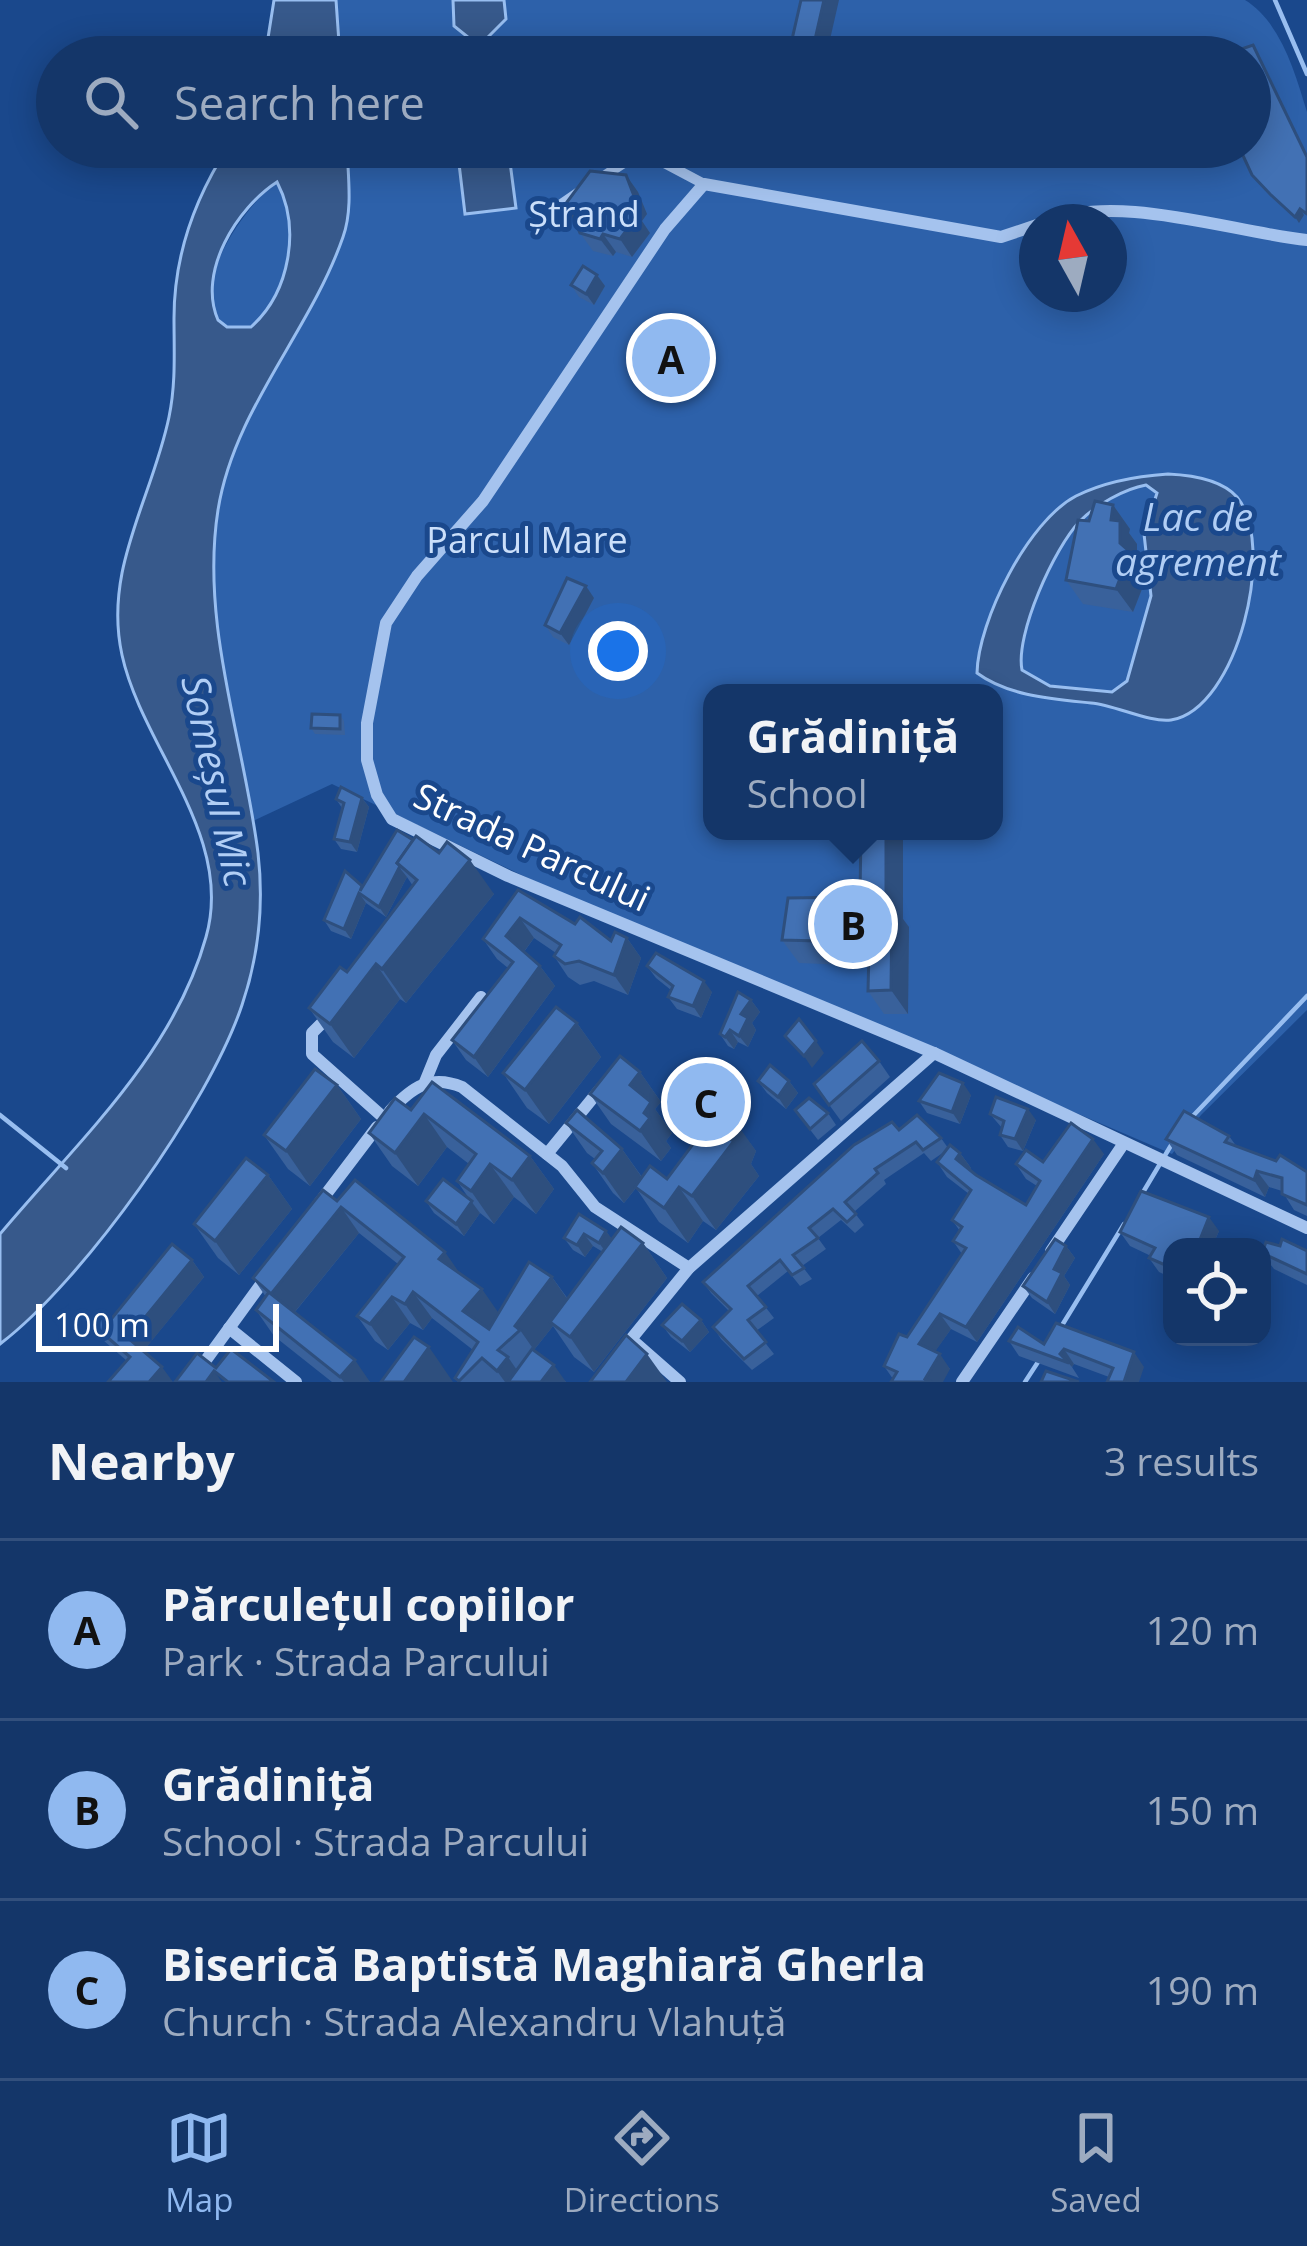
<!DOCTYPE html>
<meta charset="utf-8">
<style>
:root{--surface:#143669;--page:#214171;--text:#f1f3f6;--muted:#9dabc0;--line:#33507d;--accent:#90b9f0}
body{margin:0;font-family:"Open Sans",sans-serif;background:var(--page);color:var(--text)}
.controls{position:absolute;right:36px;bottom:36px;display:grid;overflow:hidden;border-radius:24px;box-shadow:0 6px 30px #0003}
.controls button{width:108px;height:108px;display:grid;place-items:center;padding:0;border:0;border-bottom:3px solid var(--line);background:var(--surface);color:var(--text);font:60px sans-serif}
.compass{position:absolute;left:1019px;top:204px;width:108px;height:108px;border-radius:50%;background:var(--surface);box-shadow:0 6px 30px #0003;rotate:352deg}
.scale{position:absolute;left:36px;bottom:30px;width:243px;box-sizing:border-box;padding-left:12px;border:6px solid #fff;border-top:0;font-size:33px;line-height:42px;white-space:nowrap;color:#fff;-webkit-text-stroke:9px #1a488c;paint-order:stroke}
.you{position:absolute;left:618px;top:651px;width:42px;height:42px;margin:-30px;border:9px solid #fff;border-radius:50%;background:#1a73e8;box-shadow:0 0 0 18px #1a73e833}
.badge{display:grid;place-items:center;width:78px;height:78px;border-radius:50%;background:var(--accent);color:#111;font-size:39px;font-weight:700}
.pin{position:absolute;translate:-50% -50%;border:6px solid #fff;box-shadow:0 3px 12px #0006}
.popup{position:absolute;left:703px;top:684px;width:300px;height:156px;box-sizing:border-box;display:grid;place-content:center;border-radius:24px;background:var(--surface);filter:drop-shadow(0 3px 9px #0005);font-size:39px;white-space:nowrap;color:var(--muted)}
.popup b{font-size:45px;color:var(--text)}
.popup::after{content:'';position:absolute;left:50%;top:100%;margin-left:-24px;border:24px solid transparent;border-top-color:var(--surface)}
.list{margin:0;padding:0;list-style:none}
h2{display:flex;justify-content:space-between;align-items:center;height:156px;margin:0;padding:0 48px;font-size:51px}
h2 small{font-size:39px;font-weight:400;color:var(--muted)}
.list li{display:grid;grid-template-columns:78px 1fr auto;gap:36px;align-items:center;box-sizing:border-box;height:180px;padding:0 48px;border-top:3px solid var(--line)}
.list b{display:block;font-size:45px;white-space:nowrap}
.list p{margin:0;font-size:39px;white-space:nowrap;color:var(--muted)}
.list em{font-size:39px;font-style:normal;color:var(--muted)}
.icon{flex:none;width:66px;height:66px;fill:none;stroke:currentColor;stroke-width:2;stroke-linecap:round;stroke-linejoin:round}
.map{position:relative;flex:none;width:1307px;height:1382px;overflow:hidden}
.search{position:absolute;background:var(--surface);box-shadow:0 6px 30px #0003;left:36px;right:36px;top:36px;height:132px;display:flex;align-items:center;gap:30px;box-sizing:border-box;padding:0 42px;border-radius:66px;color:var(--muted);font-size:45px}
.sheet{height:696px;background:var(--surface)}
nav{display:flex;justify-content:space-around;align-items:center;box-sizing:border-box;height:168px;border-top:3px solid var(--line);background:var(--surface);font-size:33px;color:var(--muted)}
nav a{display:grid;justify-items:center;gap:6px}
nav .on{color:var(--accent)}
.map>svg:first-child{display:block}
.green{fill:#2d61aa;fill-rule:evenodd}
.water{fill:#37598b;stroke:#98bef0;stroke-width:3;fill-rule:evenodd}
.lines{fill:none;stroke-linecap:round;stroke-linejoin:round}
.stream{stroke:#98bef0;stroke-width:4.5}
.pedestrian{stroke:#a5c3ee;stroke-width:10}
.minor{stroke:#a5c3ee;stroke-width:12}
.wall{fill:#39619b}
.shaded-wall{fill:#2e4f7e}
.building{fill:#4271b4;stroke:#2e4f7e;stroke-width:3}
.labels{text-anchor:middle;stroke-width:10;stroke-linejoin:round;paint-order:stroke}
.park-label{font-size:36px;fill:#cbdffa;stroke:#1a488c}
.street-label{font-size:36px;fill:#fff;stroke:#1a488c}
.water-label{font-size:39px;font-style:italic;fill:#b1cef5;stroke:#1a488c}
</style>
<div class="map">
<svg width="1307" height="1382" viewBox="0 0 1307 1382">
<rect width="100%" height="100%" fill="#1a488c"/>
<g class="green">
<path d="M336 0H1245C1281 22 1295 73 1307 112V1010L1201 1115 1172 1154 534 881 332 784 253 821C231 723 193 572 226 476 255 391 307 317 343 236L349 208 347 147H1250V57H340ZM1037 222H1109V294H1037ZM712 693H994V831H712Z"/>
<path d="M277 182C301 229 291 292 251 327H227C182 293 245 205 277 182Z"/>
</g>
<g class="water">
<path d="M274 0H336L340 57H265Z"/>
<path d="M453 0H504L506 19 487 38H469L454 26Z"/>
<path d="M228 147H347C348 177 353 209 343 237 310 332 234 409 218 510 200 624 244 741 258 853 264 905 259 955 242 1005 209 1104 83 1281 0 1344V1234C76 1143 173 1056 206 937 235 836 142 747 122 655 103 569 152 499 169 417 176 383 174 352 174 318 174 256 195 198 228 147ZM277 182C301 228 290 292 251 327H227L218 320C197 272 237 208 277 182Z"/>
<path d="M457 147H508L516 208 465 214Z"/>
<path d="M1168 474C1190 475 1221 479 1237 497 1277 545 1238 709 1171 720 1150 723 1115 705 1091 703 1053 699 1008 696 977 673 978 621 1028 521 1076 496 1104 482 1138 476 1168 474ZM1146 485 1157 493 1144 534 1151 596 1127 681 1112 692 1050 686 1022 670C1015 635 1054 548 1080 521 1096 505 1124 489 1146 485Z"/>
</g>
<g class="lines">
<g class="stream">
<path d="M1275 0 1307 74"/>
<path d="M0 1115 66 1168"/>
<path d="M1191 1118 1307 996"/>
<path d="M1142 1194 1173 1142"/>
<path d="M1061 1327 1124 1224"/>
<path d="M1025 1382 1038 1362"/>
</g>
<g class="pedestrian">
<path d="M638 149 704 184"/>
<path d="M601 178 642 151"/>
<path d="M548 213 580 191"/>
</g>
<g class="minor">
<path d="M1046 222C1117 192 1231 232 1307 240"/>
<path d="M1037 225 1001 237 704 184 665 229 483 501 417 576 386 623 367 723V760L377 795 392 819 508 876 934 1053 1307 1228"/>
<path d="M331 1014 312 1033V1054L384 1118"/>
<path d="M425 1082 436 1055 481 997"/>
<path d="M390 1111C412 1087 431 1074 462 1087L562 1166 595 1207 689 1268"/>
<path d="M547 1154 601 1088"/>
<path d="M317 1206 377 1127"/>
<path d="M1051 1251 1124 1143"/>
<path d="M229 1328 296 1382"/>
<path d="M631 1339 680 1382"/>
<path d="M623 1349 689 1268 934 1053"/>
<path d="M190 1382 267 1276"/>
<path d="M962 1382 1033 1278"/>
</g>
</g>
<g class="wall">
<path d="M656 147H706L709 151 695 168Z"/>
<path d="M626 175 638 192 647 214 642 221 650 233 632 257 616 252 613 256 593 251 580 233Z"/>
<path d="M597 275 605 286 594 305 579 297 571 285Z"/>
<path d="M1113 505 1130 529 1129 533 1137 544V561L1147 576 1133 612 1083 604 1066 580 1089 521Z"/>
<path d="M594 598 569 645 553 637 545 625Z"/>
<path d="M340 715 344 721 345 735 315 734 311 728Z"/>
<path d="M362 798 369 807 357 852 341 849 334 839 342 808 336 799Z"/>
<path d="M397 830 494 894 406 1003 400 999 354 1058 333 1042 309 1008 347 972 413 886 407 877 386 917 366 903 351 939 331 931 324 920 363 886Z"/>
<path d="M861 831H900L903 835V919L909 927 908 1014H884L868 991V966L799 963 782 940 860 897Z"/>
<path d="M518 890 575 924 611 941 627 938 641 958 628 995 594 981 580 985 568 977 554 956 556 953 534 938 524 952 540 966 555 986 488 1077 466 1060 452 1040 508 968 497 959 483 939Z"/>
<path d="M647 966 712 992 701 1018 677 1009 668 997 671 990 656 978Z"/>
<path d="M751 1000 760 1012 752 1023 756 1030 748 1047 738 1042 734 1049 728 1046 720 1034Z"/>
<path d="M577 1023 601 1057 549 1124 527 1108 503 1073Z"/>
<path d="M879 1061 890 1077 841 1121 814 1084Z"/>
<path d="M640 1072 661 1102 655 1109 672 1133 666 1141 671 1148 661 1161 611 1124 590 1094Z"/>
<path d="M758 1081H789L798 1093 786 1109 767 1093Z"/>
<path d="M337 1085 361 1119 310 1186 288 1169 264 1135Z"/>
<path d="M675 1089 719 1095 727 1107 728 1114 756 1151 751 1164 759 1176 716 1230 703 1221 688 1243 659 1222 636 1188 624 1203 613 1193 592 1163 595 1159 587 1153 566 1123 622 1149 642 1177 667 1179 710 1122 684 1101Z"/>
<path d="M971 1095 960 1124 927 1113 919 1101Z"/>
<path d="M411 1110 530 1156 554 1189 536 1214 514 1197 494 1224 480 1213 464 1236 434 1213 426 1201 470 1200 457 1181 469 1164 447 1147 418 1186 392 1166 369 1133Z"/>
<path d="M795 1110 828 1113 836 1125 818 1140Z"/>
<path d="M990 1114 1036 1120 1023 1151 1008 1147 1000 1135 1002 1128Z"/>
<path d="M899 1130 941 1138 948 1148 960 1153 971 1168 969 1170 976 1175 1026 1205 1037 1186 1026 1179 1016 1164 1104 1154 977 1342 951 1329 935 1351 950 1369 893 1379 884 1366 907 1337 962 1254 953 1241 960 1231 952 1220 969 1194 947 1177 937 1162 944 1152 931 1161 924 1153 884 1180 886 1184 854 1212 864 1225 855 1233 841 1220 818 1238 826 1249 802 1266 812 1279 800 1286 788 1271 757 1296 774 1318 756 1331 774 1354 752 1370 721 1339 713 1327 729 1311 711 1293 703 1282Z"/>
<path d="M1229 1136 1237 1147 1307 1172V1216L1294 1210 1282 1191 1269 1187 1265 1197 1177 1155 1166 1139Z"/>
<path d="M268 1175 292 1209 239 1275 218 1258 194 1224Z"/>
<path d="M337 1201 461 1274 498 1313 552 1277 568 1299 603 1252 593 1246 585 1257 573 1250 564 1238 606 1231 612 1240 643 1243 667 1278 594 1372 574 1357 553 1326 534 1350 566 1382H458L455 1378 473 1350 432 1318 423 1330 410 1323 388 1350 375 1341 357 1316 398 1264 359 1233 295 1312 370 1382H332L274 1336 256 1310 266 1297 253 1278Z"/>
<path d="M1219 1231 1212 1247H1172V1278L1159 1272 1149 1258 1151 1256 1130 1246 1120 1232Z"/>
<path d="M1066 1246 1075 1258 1064 1276 1070 1285 1055 1314 1032 1298 1023 1286Z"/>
<path d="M1307 1251V1285L1274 1269 1262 1253Z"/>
<path d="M192 1260 204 1277 143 1351 127 1361 103 1340 91 1323 109 1322Z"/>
<path d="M701 1320 709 1332 690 1352 671 1337 662 1325Z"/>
<path d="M1009 1341 1044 1344 1144 1367 1109 1377 1074 1364 1072 1367 1079 1378 1019 1356Z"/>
</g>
<g class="shaded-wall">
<path d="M824 0H839L826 57H811Z"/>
<path d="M685 147H706L709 151 695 168 682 150Z"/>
<path d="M626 175 638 192 647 214 642 221 650 233 632 257 620 239Z"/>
<path d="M1300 209 1304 215 1299 223 1295 217Z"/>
<path d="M603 234 616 252 613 256 600 239Z"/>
<path d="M597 275 605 286 594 305 586 294Z"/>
<path d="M1113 505 1130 529 1129 533 1137 544V561L1147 576 1133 612 1116 589 1120 543 1111 520Z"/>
<path d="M586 586 594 598 569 645 560 633Z"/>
<path d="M362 798 369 807 357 852 350 842Z"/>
<path d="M886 831H900L903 835V919L909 927 908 1014 891 990 886 904Z"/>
<path d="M470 860 494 894 406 1003 382 969Z"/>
<path d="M399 867 407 877 386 917 379 907Z"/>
<path d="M359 893 366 903 351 939 344 929Z"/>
<path d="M520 918 534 938 520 957 506 936Z"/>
<path d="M627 938 641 958 628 995 614 975Z"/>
<path d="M376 964 400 999 354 1058 330 1024Z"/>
<path d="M540 966 555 986 488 1077 474 1057Z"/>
<path d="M704 981 712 992 701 1018 693 1006Z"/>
<path d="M751 1000 760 1012 752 1023 756 1030 748 1047 739 1036 741 1014Z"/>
<path d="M577 1023 601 1057 549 1124 525 1090Z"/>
<path d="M730 1030 738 1042 734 1049 725 1037Z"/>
<path d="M816 1041 824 1053 812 1068 804 1056Z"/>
<path d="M640 1072 661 1102 655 1109 672 1133 666 1141 671 1148 661 1161 640 1131 630 1085Z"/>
<path d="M789 1081 798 1093 786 1109 778 1097Z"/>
<path d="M963 1083 971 1095 960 1124 952 1112Z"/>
<path d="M337 1085 361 1119 310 1186 286 1151Z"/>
<path d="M719 1095 727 1107 728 1116 720 1104Z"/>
<path d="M1028 1109 1036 1120 1023 1151 1015 1139Z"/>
<path d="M424 1114 447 1147 418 1186 395 1153Z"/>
<path d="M732 1117 756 1151 751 1164 759 1176 716 1230 692 1196Z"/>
<path d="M1093 1139 1104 1154 977 1342 966 1327Z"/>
<path d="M622 1149 643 1179 624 1203 603 1173Z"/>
<path d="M960 1153 971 1168 966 1174 956 1159Z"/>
<path d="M530 1156 554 1189 536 1214 512 1180Z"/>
<path d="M490 1164 514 1197 494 1224 471 1191Z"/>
<path d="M1257 1171 1269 1187 1265 1197 1254 1180Z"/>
<path d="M268 1175 292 1209 239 1275 215 1241Z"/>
<path d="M679 1187 703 1221 688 1243 664 1208Z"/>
<path d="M471 1201 480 1213 464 1236 456 1224Z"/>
<path d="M341 1207 359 1233 289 1319 271 1294Z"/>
<path d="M1209 1217 1219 1231 1212 1247H1197Z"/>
<path d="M606 1231 615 1243 608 1255 599 1243Z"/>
<path d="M584 1234 593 1246 585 1257 577 1245Z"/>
<path d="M643 1243 667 1278 594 1372 570 1337Z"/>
<path d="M1066 1246 1075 1258 1064 1276 1070 1285 1055 1314 1047 1302 1054 1269Z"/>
<path d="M445 1252 463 1278 439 1259Z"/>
<path d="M192 1260 204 1277 140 1355 128 1338Z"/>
<path d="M552 1277 570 1303 550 1322 553 1326 534 1350 520 1330 515 1326Z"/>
<path d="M482 1289 500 1315 481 1336 463 1311Z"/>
<path d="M413 1292 432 1318 423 1330 405 1304Z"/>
<path d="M392 1297 410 1323 388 1350 370 1324Z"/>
<path d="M940 1314 951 1329 930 1359 919 1344Z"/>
<path d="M701 1320 709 1332 690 1352 682 1341Z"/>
<path d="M429 1347 453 1382H404Z"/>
<path d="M1064 1349 1074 1364 1072 1367 1060 1354Z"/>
<path d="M1134 1352 1144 1367 1139 1382H1124Z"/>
<path d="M647 1354 667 1382H626Z"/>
<path d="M940 1354 950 1369 943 1382H928L925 1379Z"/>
<path d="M508 1357 525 1382H505L497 1371Z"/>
<path d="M355 1360 370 1382H344L340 1377Z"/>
<path d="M554 1365 566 1382H541Z"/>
<path d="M162 1367 173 1382H149Z"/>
<path d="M214 1371 222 1382H206Z"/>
</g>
<g class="building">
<path d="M801 0H824L811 57H788Z"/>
<path d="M1253 45 1307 157V214L1300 209 1295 217 1270 194 1252 175 1239 147H1250V57H1218Z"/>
<path d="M590 171 626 175 634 196 630 203 638 215 620 239 603 234 600 239 580 233 567 202Z"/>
<path d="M583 266 597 275 586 294 571 285Z"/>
<path d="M1095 501 1113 505 1111 520 1120 521V543L1130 552 1116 589 1066 580 1078 520 1089 521Z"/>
<path d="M567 578 586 586 560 633 545 625Z"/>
<path d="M312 714 340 715V729L311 728Z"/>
<path d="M341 787 362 798 350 842 334 839 344 803 336 799Z"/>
<path d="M397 830 413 840 397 863 400 866 379 907 359 893 344 929 324 920 345 871 362 886 360 891Z"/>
<path d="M861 831H886V904H892L891 990 868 991 869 952 857 950V942L782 940 788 898 860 897Z"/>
<path d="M416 836 439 853 447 842 470 860 382 969 376 964 330 1024 309 1008 340 967 347 972 417 880 397 863Z"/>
<path d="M518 890 575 924 580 917 611 941 615 932 627 938 614 975 579 961 565 964 554 956 561 945 520 918 506 936 540 966 474 1057 452 1040 513 962 483 939Z"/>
<path d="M656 953 704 981 693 1006 668 997 673 986 647 966Z"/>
<path d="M738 992 751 1000 741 1014 748 1018 739 1036 730 1030 725 1037 720 1034Z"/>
<path d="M556 1007 577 1023 525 1090 503 1073Z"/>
<path d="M799 1019 816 1041 804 1056 785 1036Z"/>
<path d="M862 1041 879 1061 829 1105 814 1084Z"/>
<path d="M620 1056 640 1072 630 1085 651 1102 644 1113 650 1118 640 1131 590 1094Z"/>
<path d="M770 1065 789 1081 778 1097 758 1081Z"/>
<path d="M315 1069 337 1085 286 1151 264 1135Z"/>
<path d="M690 1072 719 1095 720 1104 706 1114 675 1089Z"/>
<path d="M939 1073 963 1083 952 1112 919 1101Z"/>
<path d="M432 1082 530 1156 512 1180 490 1164 471 1191 457 1181 476 1154 424 1114 395 1153 369 1133 395 1098 411 1110Z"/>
<path d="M996 1097 1028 1109 1015 1139 1000 1135 1004 1121 990 1114Z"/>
<path d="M809 1098 828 1113 810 1129 795 1110Z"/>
<path d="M720 1108 732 1117 724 1136 734 1141 692 1196 679 1187 664 1208 635 1187 650 1166 667 1179Z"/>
<path d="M577 1110 622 1149 603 1173 592 1163 602 1151 566 1123Z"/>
<path d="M1184 1111 1229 1136 1225 1142 1276 1161 1280 1155 1307 1172V1205L1282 1194V1178L1257 1171 1254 1180 1166 1139Z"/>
<path d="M917 1115 941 1138 923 1150 916 1142 875 1169 878 1173 845 1202 856 1214 847 1222 833 1209 809 1228 818 1238 793 1255 804 1268 792 1275 780 1260 748 1286 766 1307 748 1320 766 1342 744 1359 713 1327 731 1309 703 1282 854 1145 892 1122 899 1130Z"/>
<path d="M1071 1123 1093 1139 966 1327 940 1314 919 1344 940 1354 925 1379 932 1382H891L897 1372 884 1366 899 1334 907 1337 966 1248 953 1241 962 1227 952 1220 971 1190 937 1162 950 1145 960 1153 956 1159 976 1175 1026 1205 1040 1181 1016 1164 1026 1150 1043 1162Z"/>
<path d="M246 1158 268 1175 215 1241 194 1224Z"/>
<path d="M443 1179 472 1201 456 1224 426 1201Z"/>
<path d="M355 1180 445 1252 439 1259 482 1289 463 1311 489 1329 529 1262 552 1277 515 1326 520 1330 498 1350 508 1357 497 1371 482 1358 459 1381 455 1378 478 1342 413 1292 405 1304 392 1297 370 1324 357 1316 404 1257 341 1207 271 1294 355 1360 340 1377 256 1310 269 1292 253 1278 323 1190 337 1201Z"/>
<path d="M1141 1191 1209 1217 1197 1247H1172V1268L1149 1258 1155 1248 1120 1232Z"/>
<path d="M579 1214 606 1231 599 1243 584 1234 577 1245 564 1238Z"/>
<path d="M621 1227 643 1243 570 1337 550 1322Z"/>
<path d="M1055 1239 1066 1246 1054 1269 1062 1273 1047 1302 1023 1286Z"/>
<path d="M1282 1239 1307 1251V1274L1262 1253 1266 1242 1280 1246Z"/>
<path d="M172 1244 192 1260 128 1338 162 1367 149 1382H108L130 1357 91 1323 98 1313 109 1322Z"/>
<path d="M682 1304 701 1320 682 1341 662 1325Z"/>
<path d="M1056 1323 1134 1352 1124 1382H1107L1113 1368 1064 1349 1060 1354 1069 1363 1009 1341 1018 1327 1044 1344Z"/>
<path d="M626 1335 647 1354 626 1382H590Z"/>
<path d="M414 1337 429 1347 404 1382H381Z"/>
<path d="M231 1349 274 1382H228L214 1371 206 1382H175L197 1353 216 1368Z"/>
<path d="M532 1349 554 1365 541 1382H508Z"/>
<path d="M1046 1371 1079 1382H1041Z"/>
</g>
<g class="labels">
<g class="park-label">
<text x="584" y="227">Ștrand</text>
<text x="527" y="553">Parcul Mare</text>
</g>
<g class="street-label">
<text transform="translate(532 847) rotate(25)" y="13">Strada Parcului</text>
</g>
<g class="water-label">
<text x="1198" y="531">Lac de<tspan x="1198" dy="45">agrement</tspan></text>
<text transform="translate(217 781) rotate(78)" y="14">Someșul Mic</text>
</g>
</g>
</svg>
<div class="controls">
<button><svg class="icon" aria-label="locate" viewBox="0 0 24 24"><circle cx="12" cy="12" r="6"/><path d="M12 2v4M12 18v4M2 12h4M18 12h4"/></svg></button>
</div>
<svg class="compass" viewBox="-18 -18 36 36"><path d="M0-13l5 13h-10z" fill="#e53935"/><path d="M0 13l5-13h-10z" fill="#9dabc0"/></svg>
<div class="scale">100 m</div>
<div class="you"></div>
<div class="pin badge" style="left:671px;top:358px">A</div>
<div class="pin badge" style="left:853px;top:924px">B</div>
<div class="popup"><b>Grădiniță</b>School</div>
<div class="pin badge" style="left:706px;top:1102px">C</div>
<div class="search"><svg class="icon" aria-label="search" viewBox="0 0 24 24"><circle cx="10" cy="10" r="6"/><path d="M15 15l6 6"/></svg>Search here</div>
</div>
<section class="sheet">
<h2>Nearby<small>3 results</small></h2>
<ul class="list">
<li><span class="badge">A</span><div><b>Părculețul copiilor</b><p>Park · Strada Parcului</p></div><em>120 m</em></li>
<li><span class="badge">B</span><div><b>Grădiniță</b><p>School · Strada Parcului</p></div><em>150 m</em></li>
<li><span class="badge">C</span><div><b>Biserică Baptistă Maghiară Gherla</b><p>Church · Strada Alexandru Vlahuță</p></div><em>190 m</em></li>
</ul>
</section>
<nav>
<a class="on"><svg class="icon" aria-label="map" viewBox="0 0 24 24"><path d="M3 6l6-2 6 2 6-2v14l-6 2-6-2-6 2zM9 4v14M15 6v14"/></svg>Map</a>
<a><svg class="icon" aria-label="directions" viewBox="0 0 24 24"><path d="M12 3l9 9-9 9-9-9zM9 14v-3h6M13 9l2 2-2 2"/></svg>Directions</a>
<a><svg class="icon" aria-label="saved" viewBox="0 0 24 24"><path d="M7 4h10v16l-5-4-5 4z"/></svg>Saved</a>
</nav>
